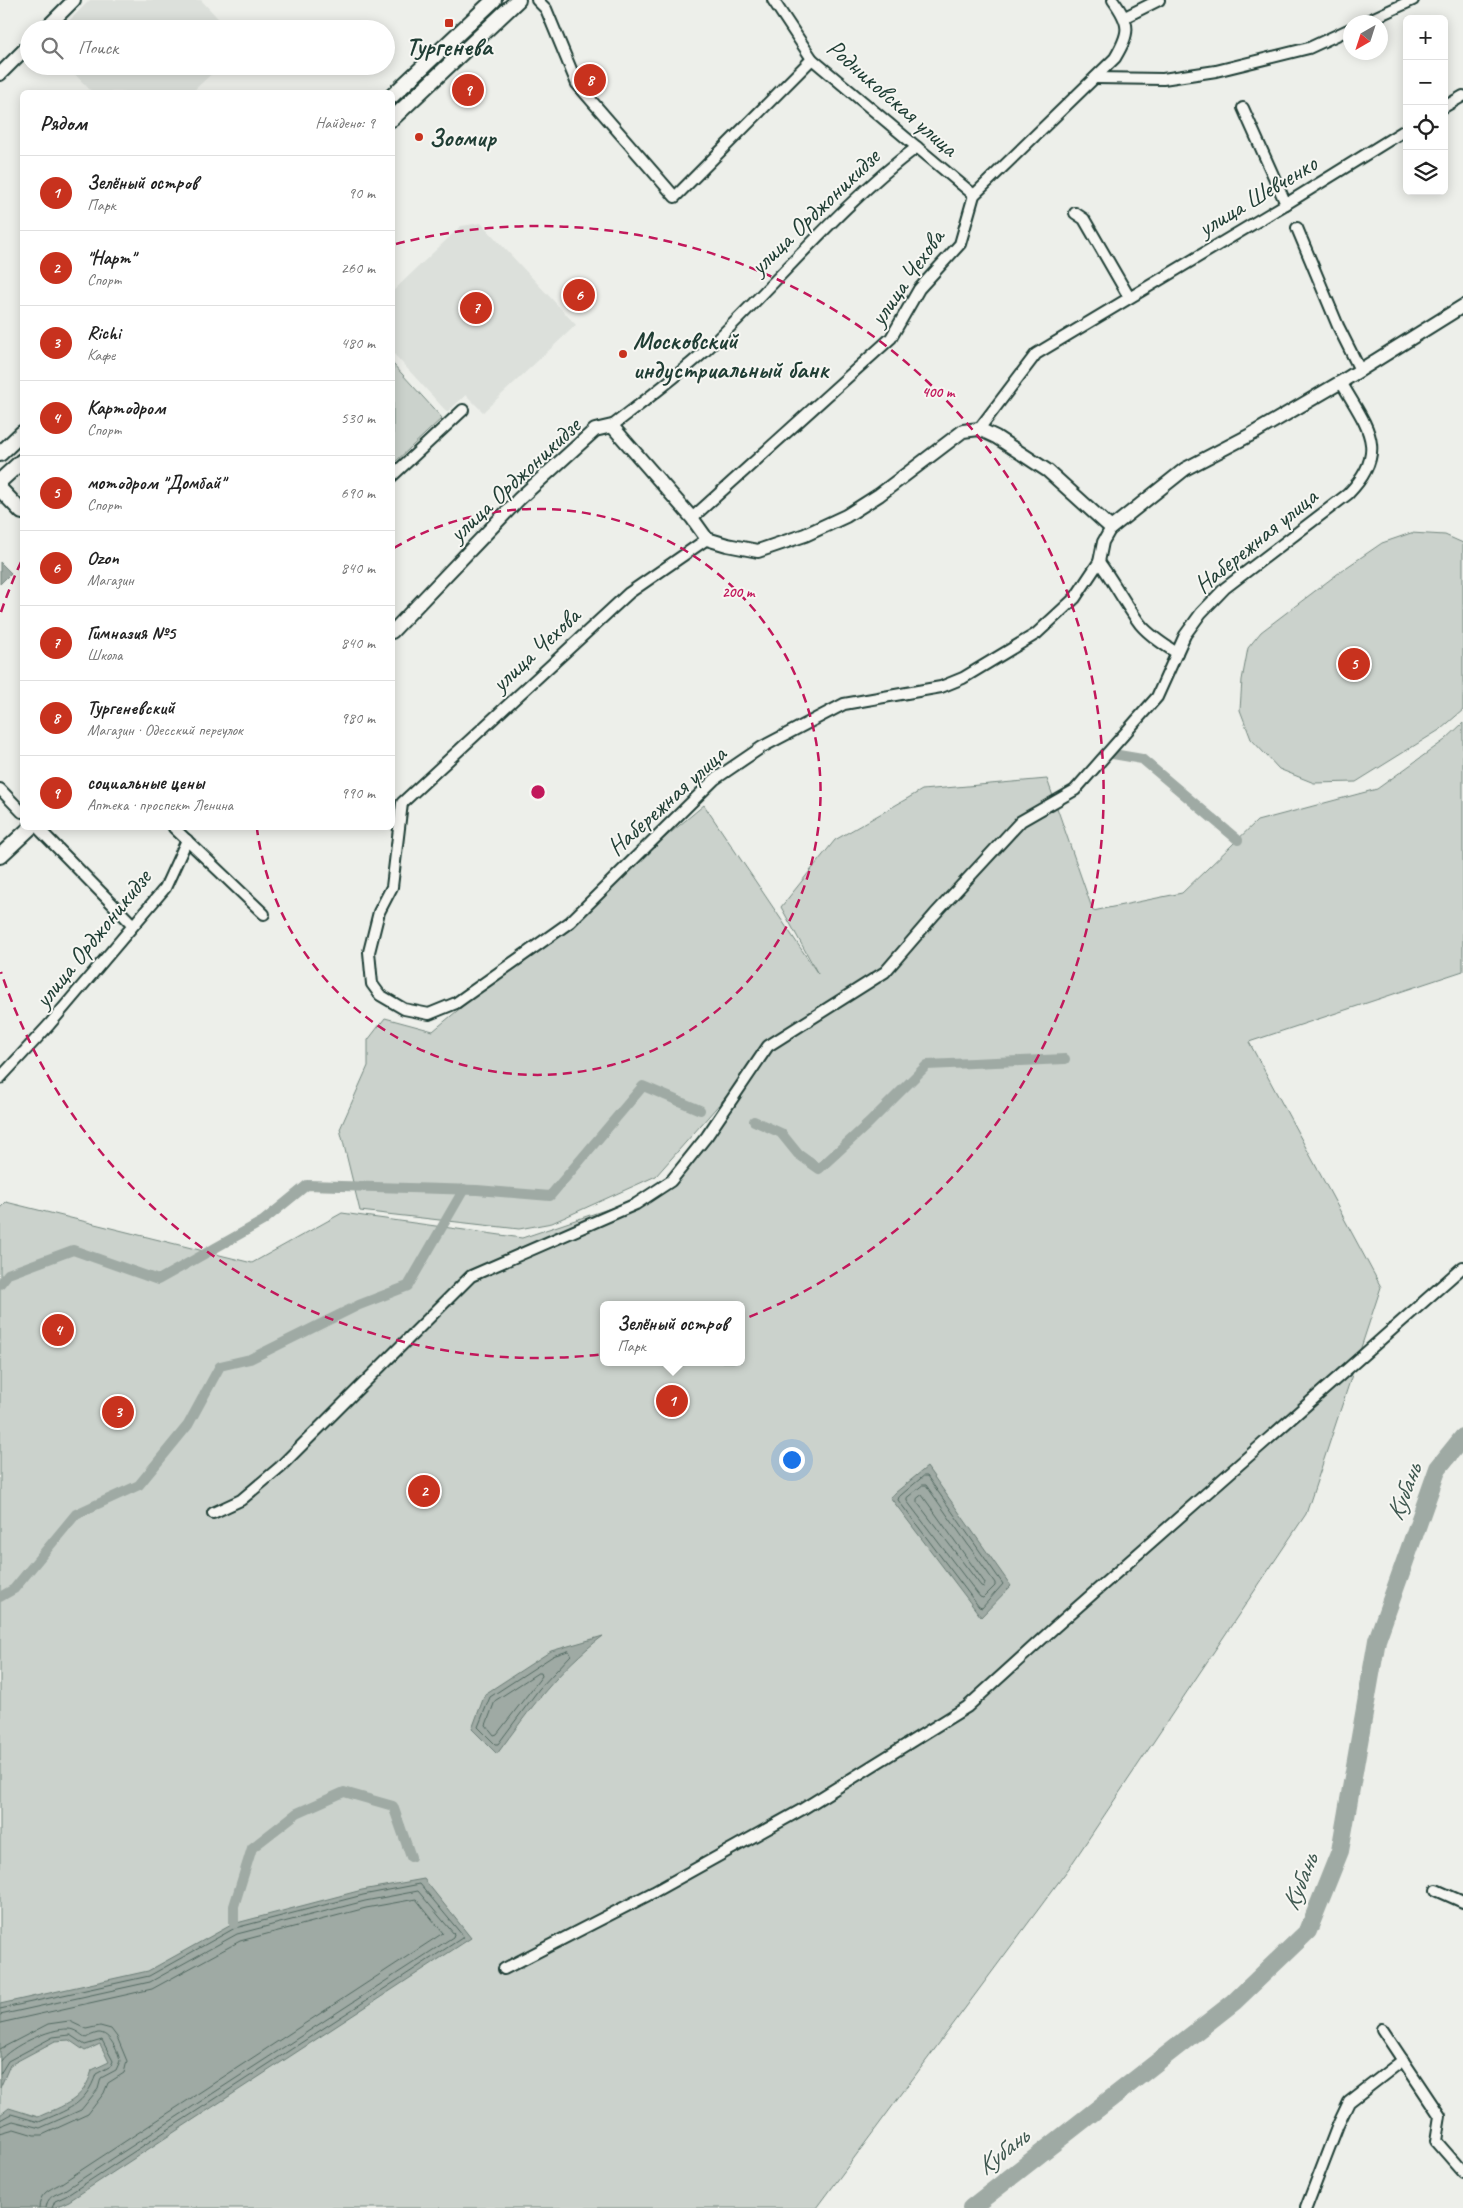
<!DOCTYPE html>
<html lang="ru">
<meta charset="utf-8">
<style>
:root{--surface:#fff;--page:#f6f6f6;--text:#222;--muted:#767676;--line:#e0e0e0;--accent:#c8321e}
body{margin:0;font-family:Caveat,sans-serif;background:var(--page);color:var(--text)}
.controls{position:absolute;right:15px;top:15px;display:grid;overflow:hidden;border-radius:8px;box-shadow:0 2px 12px #0003}
.controls button{width:45px;height:45px;display:grid;place-items:center;padding:0;border:0;border-bottom:1px solid var(--line);background:var(--surface);color:var(--text);font:25px sans-serif}
.compass{position:absolute;left:1343px;top:15px;width:45px;height:45px;border-radius:50%;background:var(--surface);box-shadow:0 2px 12px #0003;rotate:219deg}
.you{position:absolute;left:791px;top:1459px;width:18px;height:18px;margin:-12px;border:4px solid #fff;border-radius:50%;background:#1a73e8;box-shadow:0 0 0 8px #1a73e833}
.badge{display:grid;place-items:center;width:32px;height:32px;border-radius:50%;background:var(--accent);color:#fff;font-size:16px;font-weight:700}
.pin{position:absolute;translate:-50% -50%;border:2px solid #fff;box-shadow:0 1px 5px #0006}
.popup{position:absolute;left:600px;top:1301px;width:145px;height:65px;box-sizing:border-box;display:grid;place-content:center;border-radius:8px;background:var(--surface);filter:drop-shadow(0 1px 4px #0005);font-size:16px;white-space:nowrap;color:var(--muted)}
.popup b{font-size:19px;color:var(--text)}
.popup::after{content:'';position:absolute;left:50%;top:100%;margin-left:-10px;border:10px solid transparent;border-top-color:var(--surface)}
.list{margin:0;padding:0;list-style:none}
h2{display:flex;justify-content:space-between;align-items:center;height:65px;margin:0;padding:0 20px;font-size:21px}
h2 small{font-size:16px;font-weight:400;color:var(--muted)}
.list li{display:grid;grid-template-columns:32px 1fr auto;gap:15px;align-items:center;box-sizing:border-box;height:75px;padding:0 20px;border-top:1px solid var(--line)}
.list b{display:block;font-size:19px;white-space:nowrap}
.list p{margin:0;font-size:16px;white-space:nowrap;color:var(--muted)}
.list em{font-size:16px;font-style:normal;color:var(--muted)}
.icon{flex:none;width:28px;height:28px;fill:none;stroke:currentColor;stroke-width:2;stroke-linecap:round;stroke-linejoin:round}
.map{position:relative;flex:none;width:1463px;height:2208px;overflow:hidden}
.search{position:absolute;background:var(--surface);box-shadow:0 2px 12px #0003;left:20px;top:20px;width:375px;height:55px;display:flex;align-items:center;gap:12px;box-sizing:border-box;padding:0 18px;border-radius:28px;color:var(--muted);font-size:19px}
.panel{position:absolute;background:var(--surface);box-shadow:0 2px 12px #0003;left:20px;top:90px;width:375px;height:740px;border-radius:8px}
.map>svg:first-child{display:block}
.built{fill:#dce0db}
.green{fill:#cbd2cc;stroke:#758880;fill-rule:evenodd}
.water{fill:#9faaa4;stroke:#6c7e77}
.lines{fill:none;stroke-linecap:round;stroke-linejoin:round}
.shore{stroke:#526961;stroke-width:1}
.canal{stroke:#9faaa4;stroke-width:10}
.river{stroke:#9faaa4;stroke-width:18}
.minor-casing{stroke:#1f3d34;stroke-width:14}
.tertiary-casing{stroke:#1f3d34;stroke-width:16}
.secondary-casing{stroke:#1f3d34;stroke-width:18}
.minor{stroke:#f6f6f2;stroke-width:10}
.tertiary{stroke:#f6f6f2;stroke-width:12}
.secondary{stroke:#f6f6f2;stroke-width:14}
.ring{fill:none;stroke:#c2185b;stroke-width:2.5;stroke-dasharray:9 6}
.poi-dot{fill:#c8321e;stroke:#f6f6f2;stroke-width:2}
.labels{text-anchor:middle;stroke-width:4;stroke-linejoin:round;paint-order:stroke}
.poi-label{font-size:25px;font-weight:bold;fill:#1f3d34;stroke:#f6f6f2;text-anchor:start}
.street-label{font-size:25px;fill:#1f3d34;stroke:#f6f6f2}
.water-label{font-size:26px;font-style:italic;fill:#3f5850;stroke:#f6f6f2}
.centre{fill:#c2185b;stroke:#f6f6f2;stroke-width:2.5}
.ring-label{font-size:15px;text-anchor:middle;font-weight:bold;fill:#c2185b;stroke:#f6f6f2;stroke-width:4;stroke-linejoin:round;paint-order:stroke}
</style>
<div class="map">
<svg width="1463" height="2208" viewBox="0 0 1463 2208">
<rect width="100%" height="100%" fill="#edefea"/>
<filter id="ink" filterUnits="userSpaceOnUse"><feTurbulence type="fractalNoise" baseFrequency=".02" numOctaves="2"/><feDisplacementMap in="SourceGraphic" scale="10" xChannelSelector="R" yChannelSelector="G"/><feConvolveMatrix kernelMatrix="1 2 1 2 8 2 1 2 1" color-interpolation-filters="sRGB"/></filter>
<g filter="url(#ink)">
<g class="built">
<path d="M90 0H201L228 29H61Z"/>
<path d="M67 66H220L192 92H92Z"/>
<path d="M481 223 576 325 483 412 466 395 447 412 393 353V291L461 226Z"/>
</g>
<g class="green">
<path d="M393 364 442 418 393 464Z"/>
<path d="M1411 533 1445 535 1463 543V710L1441 729 1356 782 1314 783 1279 769 1251 739 1240 710 1242 680 1248 648 1261 632 1344 569 1382 543Z"/>
<path d="M1463 723V971L1249 1042 1381 1287 1306 1514 1069 1868 817 2208H0V1208L6 1202 252 1263 342 1213 522 1238 673 1187 760 1058 656 1176 552 1223 519 1229 360 1211 340 1129 368 1066V1040L385 1018 433 1031 704 805 818 974 781 907 835 840 922 790 1047 779 1093 911 1182 893 1257 821 1377 789 1445 740ZM603 1305H741V1362H603Z"/>
</g>
<g class="water">
<path d="M0 562 11 573 0 584Z"/>
<path d="M927 1467 1011 1586 981 1617 890 1497Z"/>
<path d="M603 1636C558 1670 530 1709 497 1754L472 1729 485 1694 551 1651Z"/>
<path d="M424 1879 471 1938 69 2201 53 2208H0V2115L9 2108 38 2117C64 2105 84 2101 92 2070L109 2062 100 2044 85 2051 69 2040 55 2041 10 2065 0 2088V2004L148 1971 233 1924 362 1890Z"/>
</g>
<g class="lines">
<g class="shore">
<path d="M924 1476H927L1003 1584 982 1608 979 1607 898 1500 899 1497Z"/>
<path d="M923 1485H926L995 1583V1586L983 1598 980 1597 907 1501V1498Z"/>
<path d="M922 1495 985 1583 984 1587 981 1586 917 1502V1499Z"/>
<path d="M569 1651 571 1655 539 1689 498 1744H495L478 1727 490 1697 553 1656Z"/>
<path d="M538 1673H541L542 1676 497 1734 494 1735 486 1725 495 1701Z"/>
<path d="M0 2009 149 1976 235 1928 363 1895 420 1884 463 1936 462 1938 66 2196 55 2201 52 2208"/>
<path d="M0 2015 150 1982 237 1934 365 1901 418 1891 454 1934 453 1937 63 2191C54 2195 47 2197 46 2208"/>
<path d="M0 2023 152 1989 240 1941 366 1908 416 1899 443 1933 60 2184C48 2190 39 2194 39 2208"/>
<path d="M0 2049 48 2024 69 2021 86 2029 100 2026 111 2029 117 2037 127 2061 124 2073 108 2083 104 2093 88 2114 42 2135H34L14 2129 0 2133"/>
<path d="M0 2061C10 2046 51 2028 68 2029 75 2029 80 2034 86 2038 89 2036 94 2034 98 2033 110 2032 118 2052 120 2061L116 2070 101 2078 98 2089 81 2110 40 2128 13 2121 0 2126"/>
<path d="M0 2074 8 2061 53 2037 70 2035 85 2045 102 2040 113 2061 111 2066 96 2074C86 2105 67 2110 39 2122L11 2114 0 2120"/>
</g>
<g class="canal">
<path d="M1113 754 1142 759 1238 840"/>
<path d="M754 1121 781 1133 798 1154 819 1169 869 1123 927 1065 1065 1059"/>
<path d="M0 1284 8 1274 73 1250 158 1280 263 1221 307 1185 477 1190 550 1196 643 1086 700 1110"/>
<path d="M0 1597 14 1589 76 1514 139 1485 188 1425 220 1366 250 1359 359 1305 408 1286 464 1189"/>
<path d="M234 1924V1906L252 1848 297 1813 344 1792 393 1806 411 1857"/>
</g>
<path class="river" d="M971 2208 1234 2002 1308 1931 1340 1851 1377 1640 1438 1468 1463 1437"/>
<g class="minor-casing">
<g id="minor">
<path d="M537 0 546 9 577 84 675 197 812 59"/>
<path d="M773 0 812 59 974 195"/>
<path d="M1125 17 1159 0"/>
<path d="M1365 22 1413 0"/>
<path d="M1095 78 1163 79 1216 71 1309 48 1350 29"/>
<path d="M1444 107 1463 96"/>
<path d="M1243 108 1286 204"/>
<path d="M1075 213 1084 219 1129 297"/>
<path d="M1297 228 1338 326 1360 370"/>
<path d="M612 426C643 402 675 378 704 352 776 285 838 206 917 147"/>
<path d="M979 429 1036 354 1286 204 1407 129"/>
<path d="M392 476 463 410"/>
<path d="M692 518 891 338 919 289 960 244 974 195 1115 58C1130 32 1131 25 1113 0"/>
<path d="M707 539 629 593 402 803 392 887 379 912 369 952 372 984 380 995 404 1009 429 1014 456 1003 570 922 715 779 762 747 844 704 941 687 963 678 1036 634 1075 598 1099 562 1103 542 1111 528"/>
<path d="M1099 562C1114 582 1125 604 1140 624 1150 636 1164 645 1177 653"/>
<path d="M0 789 22 812"/>
<path d="M38 828 133 925"/>
<path d="M174 828 264 914"/>
<path d="M0 1078 49 1025 165 888 187 840"/>
<path d="M213 1513 241 1500 280 1467 471 1276 636 1204 671 1181 707 1136 768 1046 885 972 935 914 1021 821 1075 790 1157 697 1185 635 1201 613 1225 588 1348 494C1391 450 1366 426 1341 382"/>
<path d="M1436 1890 1463 1902"/>
<path d="M504 1969 654 1892 801 1810 967 1707 1055 1627 1463 1267"/>
<path d="M1382 2029 1440 2116 1436 2141 1463 2172"/>
<path d="M1306 2208 1338 2125 1349 2102 1403 2060"/>
</g>
</g>
<g class="tertiary-casing">
<g id="tertiary">
<path d="M45 29 74 0"/>
<path d="M0 74 29 45"/>
<path d="M392 632 519 499 595 430 612 426 692 518 707 539 727 545 758 551 805 535 846 516 879 495 963 431 979 429 996 437 1048 471 1111 528 1185 469 1252 434 1341 382 1463 306"/>
</g>
</g>
<g class="secondary-casing">
<g id="secondary">
<path d="M392 96 494 0"/>
<path d="M392 119 518 0"/>
<path d="M0 454 22 433"/>
<path d="M0 481 22 461"/>
<path d="M0 489 22 512"/>
<path d="M0 856 30 828"/>
</g>
</g>
<use href="#minor" class="minor"/>
<use href="#tertiary" class="tertiary"/>
<use href="#secondary" class="secondary"/>
</g>
</g>
<g class="ring">
<path d="M394 548A283 283 0 1 1 257 829"/>
<path d="M1 612A566 566 0 0 1 21 562M396 244A566 566 0 1 1 1 972"/>
</g>
<g class="poi-dot">
<rect x="444" y="18" width="10" height="10" rx="2.5"/>
<circle cx="419" cy="137" r="5"/>
<circle cx="623" cy="354" r="5"/>
</g>
<g class="labels">
<g class="poi-label">
<text x="449" y="55" text-anchor="middle">Тургенева</text>
<text x="429" y="146">Зоомир</text>
<text x="633" y="349">Московский<tspan x="633" dy="29">индустриальный банк</tspan></text>
</g>
<g class="street-label">
<text transform="translate(893 97) rotate(41)" y="9">Родниковская улица</text>
<text transform="translate(1257 195) rotate(-31)" y="9">улица Шевченко</text>
<text transform="translate(814 211) rotate(-44)" y="9">улица Орджоникидзе</text>
<text transform="translate(906 277) rotate(-55)" y="9">улица Чехова</text>
<text transform="translate(514 479) rotate(-43)" y="9">улица Орджоникидзе</text>
<text transform="translate(1255 540) rotate(-39)" y="9">Набережная улица</text>
<text transform="translate(535 649) rotate(-43)" y="9">улица Чехова</text>
<text transform="translate(666 800) rotate(-42)" y="9">Набережная улица</text>
<text transform="translate(92 938) rotate(-51)" y="9">улица Орджоникидзе</text>
</g>
<g class="water-label">
<text transform="translate(1403 1492) rotate(-69)" y="9">Кубань</text>
<text transform="translate(1299 1882) rotate(-68)" y="9">Кубань</text>
<text transform="translate(1002 2151) rotate(-38)" y="9">Кубань</text>
</g>
</g>
<circle cx="538" cy="792" r="8" class="centre"/>
<g class="ring-label">
<text x="938" y="397">400 m</text>
<text x="738" y="597">200 m</text>
</g>
</svg>
<div class="controls">
<button>+</button>
<button>−</button>
<button><svg class="icon" aria-label="locate" viewBox="0 0 24 24"><circle cx="12" cy="12" r="6"/><path d="M12 2v4M12 18v4M2 12h4M18 12h4"/></svg></button>
<button><svg class="icon" aria-label="layers" viewBox="0 0 24 24"><path d="M12 4l9 5-9 5-9-5zM3 14l9 5 9-5"/></svg></button>
</div>
<svg class="compass" viewBox="-18 -18 36 36"><path d="M0-13l5 13h-10z" fill="#e53935"/><path d="M0 13l5-13h-10z" fill="#767676"/></svg>
<div class="you"></div>
<div class="pin badge" style="left:672px;top:1401px">1</div>
<div class="popup"><b>Зелёный остров</b>Парк</div>
<div class="pin badge" style="left:424px;top:1491px">2</div>
<div class="pin badge" style="left:118px;top:1412px">3</div>
<div class="pin badge" style="left:58px;top:1330px">4</div>
<div class="pin badge" style="left:1354px;top:664px">5</div>
<div class="pin badge" style="left:579px;top:295px">6</div>
<div class="pin badge" style="left:476px;top:308px">7</div>
<div class="pin badge" style="left:590px;top:80px">8</div>
<div class="pin badge" style="left:468px;top:90px">9</div>
<div class="search"><svg class="icon" aria-label="search" viewBox="0 0 24 24"><circle cx="10" cy="10" r="6"/><path d="M15 15l6 6"/></svg>Поиск</div>
<section class="panel">
<h2>Рядом<small>Найдено: 9</small></h2>
<ul class="list">
<li><span class="badge">1</span><div><b>Зелёный остров</b><p>Парк</p></div><em>90 m</em></li>
<li><span class="badge">2</span><div><b>&quot;Нарт&quot;</b><p>Спорт</p></div><em>260 m</em></li>
<li><span class="badge">3</span><div><b>Richi</b><p>Кафе</p></div><em>480 m</em></li>
<li><span class="badge">4</span><div><b>Картодром</b><p>Спорт</p></div><em>530 m</em></li>
<li><span class="badge">5</span><div><b>мотодром &quot;Домбай&quot;</b><p>Спорт</p></div><em>690 m</em></li>
<li><span class="badge">6</span><div><b>Ozon</b><p>Магазин</p></div><em>840 m</em></li>
<li><span class="badge">7</span><div><b>Гимназия №5</b><p>Школа</p></div><em>840 m</em></li>
<li><span class="badge">8</span><div><b>Тургеневский</b><p>Магазин · Одесский переулок</p></div><em>980 m</em></li>
<li><span class="badge">9</span><div><b>социальные цены</b><p>Аптека · проспект Ленина</p></div><em>990 m</em></li>
</ul>
</section>
</div>
